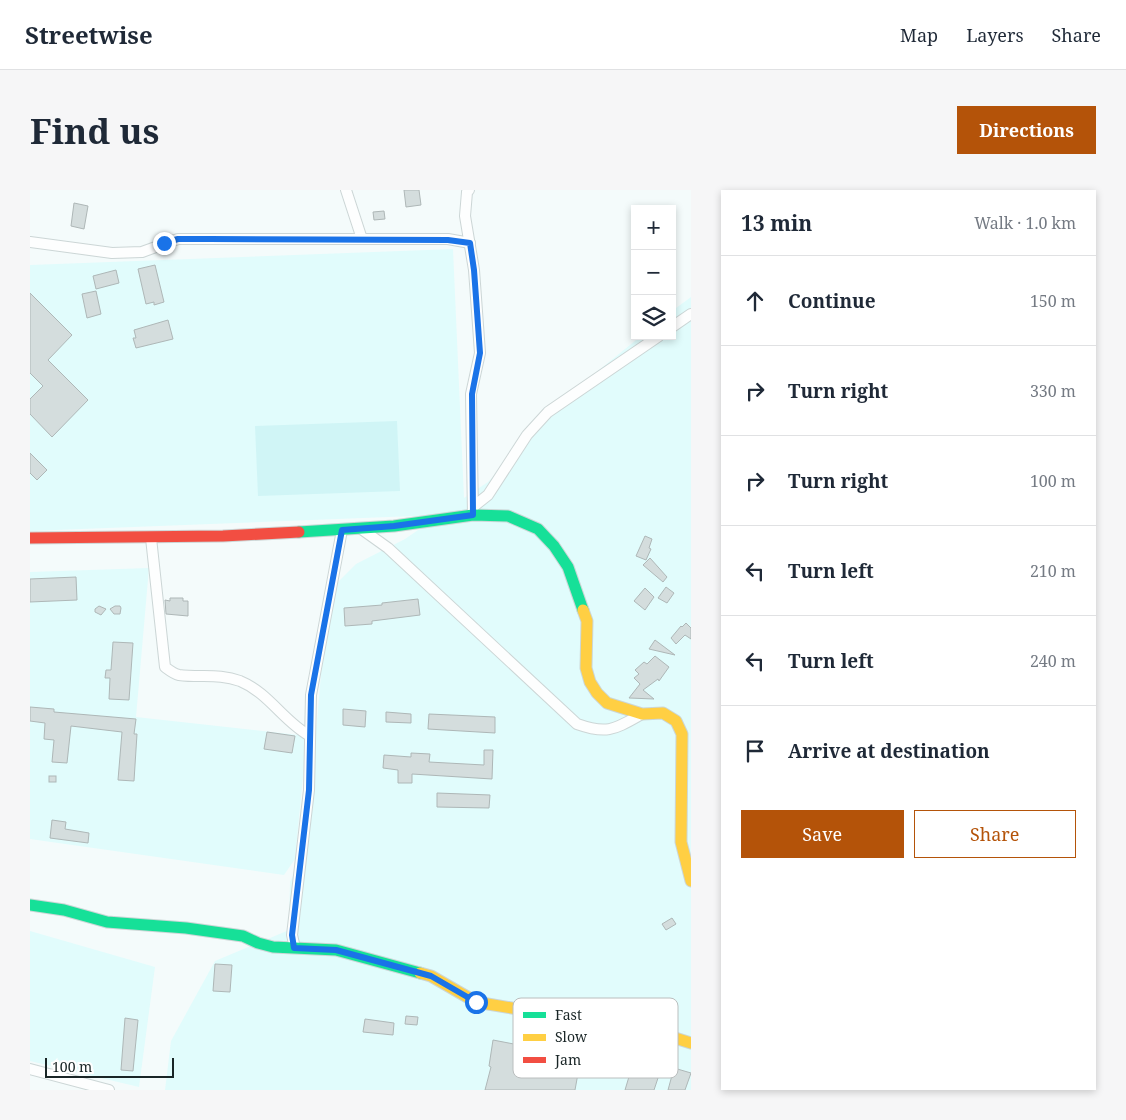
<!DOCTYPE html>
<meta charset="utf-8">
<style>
:root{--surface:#fff;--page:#f6f6f7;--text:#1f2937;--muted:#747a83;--line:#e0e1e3;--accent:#b45309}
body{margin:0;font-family:"Noto Serif",serif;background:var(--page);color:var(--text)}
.controls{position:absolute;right:15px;top:15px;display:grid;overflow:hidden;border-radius:0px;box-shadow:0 2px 8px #0003}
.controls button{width:45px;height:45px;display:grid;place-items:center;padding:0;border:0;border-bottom:1px solid var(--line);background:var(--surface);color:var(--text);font:25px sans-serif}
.scale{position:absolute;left:15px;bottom:12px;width:129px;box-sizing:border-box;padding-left:5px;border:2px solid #192526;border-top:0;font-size:14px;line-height:18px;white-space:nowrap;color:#192526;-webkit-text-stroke:4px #fff;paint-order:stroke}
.stop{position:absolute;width:15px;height:15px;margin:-11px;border:4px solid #1a73e8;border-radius:50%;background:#fff}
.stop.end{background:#1a73e8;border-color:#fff;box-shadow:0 1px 5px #0008}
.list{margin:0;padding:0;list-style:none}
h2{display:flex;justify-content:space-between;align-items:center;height:65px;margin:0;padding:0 20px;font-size:21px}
h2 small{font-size:16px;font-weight:400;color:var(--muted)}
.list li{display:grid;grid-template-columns:32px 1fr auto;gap:15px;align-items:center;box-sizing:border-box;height:90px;padding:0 20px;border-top:1px solid var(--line)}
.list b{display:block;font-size:19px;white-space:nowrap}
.list em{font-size:16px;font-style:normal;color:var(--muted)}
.actions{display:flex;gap:10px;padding:15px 20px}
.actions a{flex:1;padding:11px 0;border:1px solid var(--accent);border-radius:0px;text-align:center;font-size:18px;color:var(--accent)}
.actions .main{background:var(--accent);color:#fff}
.icon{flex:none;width:28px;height:28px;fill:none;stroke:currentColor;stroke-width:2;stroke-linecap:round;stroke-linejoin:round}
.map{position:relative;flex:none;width:661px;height:900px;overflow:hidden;border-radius:0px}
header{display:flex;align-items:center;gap:30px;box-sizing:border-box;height:70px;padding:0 25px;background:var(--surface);border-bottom:1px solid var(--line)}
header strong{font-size:24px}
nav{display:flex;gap:28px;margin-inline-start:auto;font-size:18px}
.intro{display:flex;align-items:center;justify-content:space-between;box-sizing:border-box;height:120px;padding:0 30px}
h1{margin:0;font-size:35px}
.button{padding:12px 22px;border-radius:0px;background:var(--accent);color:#fff;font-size:18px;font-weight:700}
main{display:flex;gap:30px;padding:0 30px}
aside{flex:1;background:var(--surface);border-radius:0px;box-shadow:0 2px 8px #0003}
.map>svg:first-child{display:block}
.built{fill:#e1fcfc}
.green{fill:#d0f5f6}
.building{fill:#d4dddd;stroke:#aeb7b7}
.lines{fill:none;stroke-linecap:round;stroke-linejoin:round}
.street-casing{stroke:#ccd6d6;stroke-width:12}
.fast-casing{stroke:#ccd6d6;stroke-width:13}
.slow-casing{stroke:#ccd6d6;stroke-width:13}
.jam-casing{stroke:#ccd6d6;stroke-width:13}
.street{stroke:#fdfefe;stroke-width:10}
.fast{stroke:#16e098;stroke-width:11}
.slow{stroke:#ffcf43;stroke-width:11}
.jam{stroke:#f24e42;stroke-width:11}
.route{stroke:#1a73e8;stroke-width:6}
.key{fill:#fff;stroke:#babebe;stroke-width:1}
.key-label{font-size:14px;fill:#192526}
</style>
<header>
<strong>Streetwise</strong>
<nav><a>Map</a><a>Layers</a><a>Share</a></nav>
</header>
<div class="intro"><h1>Find us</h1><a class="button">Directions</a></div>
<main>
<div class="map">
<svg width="661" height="900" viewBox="0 0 661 900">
<rect width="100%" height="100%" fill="#f4fbfb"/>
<g class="built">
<path d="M423 59 434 308 458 292 536 207 611 146H642V121L661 107V900H135L141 851 185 771 259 740 260 692 274 664 278 605 287 531 298 402 326 374 375 349 410 325 0 341V75Z"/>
<path d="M119 378 106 527 277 546 265 669 254 685 0 649V382Z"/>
<path d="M0 741 125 777 109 897 0 871Z"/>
</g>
<path class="green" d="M367 231 370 301 228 306 225 236Z"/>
<g class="building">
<path d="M374 0H389L391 15 376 17Z"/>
<path d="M44 13 58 16 54 39 41 36Z"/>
<path d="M354 21 355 29 344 30 343 22Z"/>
<path d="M125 75 134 112 124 115V112L116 114 108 79Z"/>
<path d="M86 80 89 93 66 99 63 86Z"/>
<path d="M66 101 71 124 57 128 52 104Z"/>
<path d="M0 103 42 145 18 170 58 210 22 247 0 224V209L13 196 0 183Z"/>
<path d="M138 130 143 149 106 158 103 148H106L104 140Z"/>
<path d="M0 263 17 280 7 290 0 283Z"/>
<path d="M615 346 622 349 619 358 621 359 616 370 606 366Z"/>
<path d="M620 368 637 387 633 392 613 375Z"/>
<path d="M46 387 47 410 0 412V389Z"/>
<path d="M636 397 644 403 637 413 628 408Z"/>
<path d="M615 398 624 407 615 420 604 411Z"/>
<path d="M140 408H153V411H158V426L136 424 135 410 140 411Z"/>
<path d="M388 409 390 425 342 431V434L315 436 314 418 352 415V413Z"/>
<path d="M69 416 76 419 71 425 65 422V419Z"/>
<path d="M85 416H90L91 418 90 424H84L80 419Z"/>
<path d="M656 433 661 438V449L655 445 646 454 641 448 651 436 652 437Z"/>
<path d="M625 450 645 465 619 459Z"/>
<path d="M83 452 103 453 99 510 79 509 80 488H75L76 480H81Z"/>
<path d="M625 466 639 477 629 491 628 489 613 500 624 509 599 508 610 494 604 488 609 484 605 480 614 472 617 474Z"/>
<path d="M0 517 24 519V522L106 529 104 544H107L104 591 88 590 92 542 41 536 37 573 22 572 24 550 14 549 15 533 0 531Z"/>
<path d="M313 519 336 521 335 537 313 535Z"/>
<path d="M356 522 381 524V533L356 532Z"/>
<path d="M399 524 465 527V543L398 539Z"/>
<path d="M237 542 265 546 262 563 234 559Z"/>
<path d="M454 560H463L462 589 382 584V593H368V580L353 578 354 565 381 567V563L400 564 399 572 454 575Z"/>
<rect x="19" y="586" width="7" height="6"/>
<path d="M407 603 460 605 459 618 407 617Z"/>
<path d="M22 630 36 632 35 639 59 643 58 653 20 648Z"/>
<path d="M642 728 646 734 636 740 632 734Z"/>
<path d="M185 774 202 775 200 802 183 801Z"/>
<path d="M376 826 388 827 387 835 375 834Z"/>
<path d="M95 828 108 830 103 881 91 880Z"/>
<path d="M335 829 364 833 363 845 333 842Z"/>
<path d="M463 850 551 867 545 900H455L461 877 459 876Z"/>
<path d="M644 878 661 883 655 900H638Z"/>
<path d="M601 880 628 888 624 900H595Z"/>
</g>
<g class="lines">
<g class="street-casing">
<g id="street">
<path d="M316 0 332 49"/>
<path d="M439 0 437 2 435 26 444 80 450 163 441 204 443 325"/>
<path d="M0 52 82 63 112 62 148 49H418L440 53"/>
<path d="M642 137 661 124"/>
<path d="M443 317 458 305 497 245 518 222 629 146"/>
<path d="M330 338 358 358 547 534C578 545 585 539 612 524"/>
<path d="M121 348 135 477C139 480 144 484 149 485 170 488 189 483 210 491 239 503 254 532 280 546"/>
<path d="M265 758 262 745 279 600 281 505 312 340"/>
<path d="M0 879 79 900"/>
</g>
</g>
<g class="fast-casing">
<g id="fast">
<path d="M269 342 364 336 443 325 478 326 508 339 524 356 538 377 553 420"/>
<path d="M0 715 34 720 77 732 156 738 213 746 228 753 243 757 306 760 390 783"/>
</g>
</g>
<g class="slow-casing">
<g id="slow">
<path d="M553 420 557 431 556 478 560 492 567 503 577 513 612 524 633 523 646 531 652 544 651 652 661 691"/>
<path d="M390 783 401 786 446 812 535 827 570 836 623 841 661 853"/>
</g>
</g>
<g class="jam-casing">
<path id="jam" d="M0 348 193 346 269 342"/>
</g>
<use href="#street" class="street"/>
<use href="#fast" class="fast"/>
<use href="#slow" class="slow"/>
<use href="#jam" class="jam"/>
</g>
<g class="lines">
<path class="route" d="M134 53 148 49H179L418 50 440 53 444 80 450 163 442 204 443 325 364 336 312 340 281 505 279 600 262 745 264 758 306 760 401 786 446 812"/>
</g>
<rect x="483" y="808" width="165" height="80" rx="8" class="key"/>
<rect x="493" y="822" width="23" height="6" fill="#16e098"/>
<rect x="493" y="844" width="23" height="7" fill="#ffcf43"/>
<rect x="493" y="867" width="23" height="6" fill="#f24e42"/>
<g class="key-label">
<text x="525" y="830">Fast</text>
<text x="525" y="852">Slow</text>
<text x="525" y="875">Jam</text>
</g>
</svg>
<div class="controls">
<button>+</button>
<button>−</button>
<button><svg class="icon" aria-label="layers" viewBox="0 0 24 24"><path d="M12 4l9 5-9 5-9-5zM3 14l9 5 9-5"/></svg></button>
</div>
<div class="scale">100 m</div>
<div class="stop" style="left:446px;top:812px"></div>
<div class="stop end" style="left:134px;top:53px"></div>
</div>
<aside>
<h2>13 min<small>Walk · 1.0 km</small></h2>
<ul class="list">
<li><svg class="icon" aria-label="ahead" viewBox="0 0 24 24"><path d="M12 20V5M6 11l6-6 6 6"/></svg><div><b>Continue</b></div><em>150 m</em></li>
<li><svg class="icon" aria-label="right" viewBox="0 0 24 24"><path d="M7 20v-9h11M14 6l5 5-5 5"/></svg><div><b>Turn right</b></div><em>330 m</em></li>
<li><svg class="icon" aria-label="right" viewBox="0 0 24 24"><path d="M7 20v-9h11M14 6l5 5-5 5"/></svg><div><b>Turn right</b></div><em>100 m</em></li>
<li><svg class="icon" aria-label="left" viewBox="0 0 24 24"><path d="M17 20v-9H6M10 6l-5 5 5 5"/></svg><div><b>Turn left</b></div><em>210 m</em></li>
<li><svg class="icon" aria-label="left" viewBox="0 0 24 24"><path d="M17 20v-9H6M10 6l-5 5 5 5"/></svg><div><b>Turn left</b></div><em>240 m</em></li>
<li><svg class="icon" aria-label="arrive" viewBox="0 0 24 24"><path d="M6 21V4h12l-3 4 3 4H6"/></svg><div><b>Arrive at destination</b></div></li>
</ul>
<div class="actions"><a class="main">Save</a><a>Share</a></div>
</aside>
</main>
